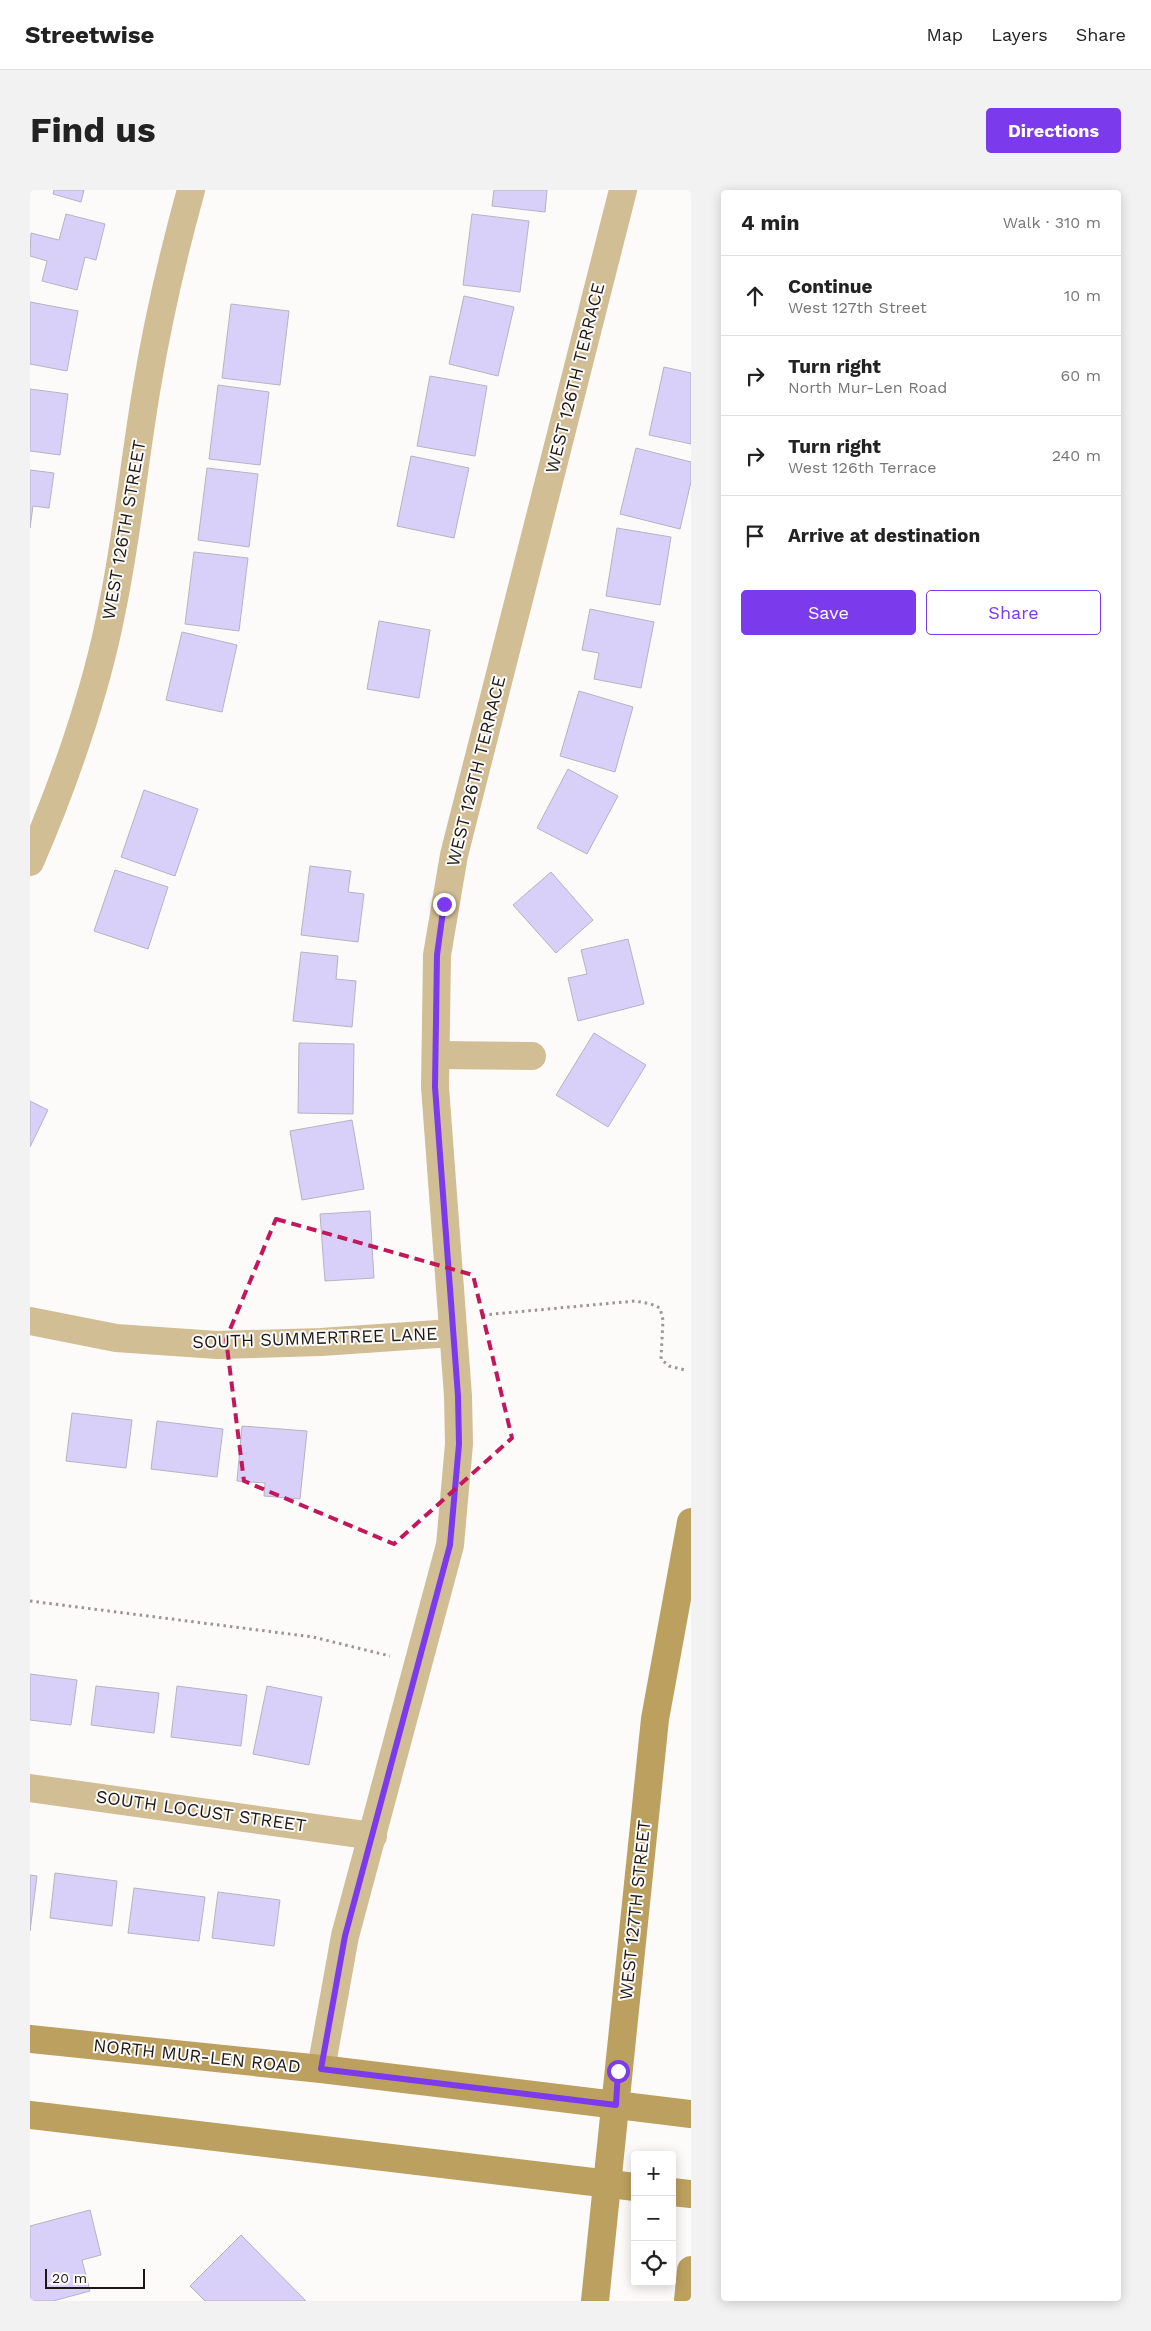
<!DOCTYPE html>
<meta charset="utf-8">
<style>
:root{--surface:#fff;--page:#f2f2f2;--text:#222;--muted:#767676;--line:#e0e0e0;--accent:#7c3aed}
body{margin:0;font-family:"Work Sans",sans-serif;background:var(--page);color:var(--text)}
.controls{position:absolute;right:15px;bottom:15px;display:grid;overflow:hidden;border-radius:5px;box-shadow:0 2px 12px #0003}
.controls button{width:45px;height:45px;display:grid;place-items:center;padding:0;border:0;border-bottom:1px solid var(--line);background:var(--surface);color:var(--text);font:25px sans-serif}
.scale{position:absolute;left:15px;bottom:12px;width:100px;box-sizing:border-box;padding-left:5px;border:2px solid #1c1814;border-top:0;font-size:14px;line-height:18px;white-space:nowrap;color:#1c1814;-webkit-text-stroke:4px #fdfbf9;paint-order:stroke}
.stop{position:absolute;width:15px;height:15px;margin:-11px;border:4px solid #7c3aed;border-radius:50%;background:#fff}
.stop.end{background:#7c3aed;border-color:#fff;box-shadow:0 1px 5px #0008}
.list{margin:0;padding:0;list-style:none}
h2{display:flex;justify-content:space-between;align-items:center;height:65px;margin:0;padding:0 20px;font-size:21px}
h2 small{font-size:16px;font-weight:400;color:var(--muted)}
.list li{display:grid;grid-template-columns:32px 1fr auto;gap:15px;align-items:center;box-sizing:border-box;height:80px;padding:0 20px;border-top:1px solid var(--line)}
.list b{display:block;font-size:19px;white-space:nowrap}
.list p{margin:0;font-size:16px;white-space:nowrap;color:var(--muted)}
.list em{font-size:16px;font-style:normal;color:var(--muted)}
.actions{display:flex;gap:10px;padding:15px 20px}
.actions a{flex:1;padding:11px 0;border:1px solid var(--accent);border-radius:5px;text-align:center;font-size:18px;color:var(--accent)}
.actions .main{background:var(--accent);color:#fff}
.icon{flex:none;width:28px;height:28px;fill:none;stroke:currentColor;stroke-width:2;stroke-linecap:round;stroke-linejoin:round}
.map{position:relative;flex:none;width:661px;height:2111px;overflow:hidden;border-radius:5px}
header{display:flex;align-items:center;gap:30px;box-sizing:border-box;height:70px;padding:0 25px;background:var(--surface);border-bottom:1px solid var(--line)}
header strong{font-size:24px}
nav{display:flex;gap:28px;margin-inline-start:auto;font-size:18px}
.intro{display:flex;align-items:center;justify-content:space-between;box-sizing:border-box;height:120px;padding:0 30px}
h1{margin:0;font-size:35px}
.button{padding:12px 22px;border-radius:5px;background:var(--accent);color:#fff;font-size:18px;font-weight:700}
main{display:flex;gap:30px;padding:0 30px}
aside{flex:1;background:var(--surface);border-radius:5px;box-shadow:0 2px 12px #0003}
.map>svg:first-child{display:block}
.building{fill:#d9d0fa;stroke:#b6b3c1}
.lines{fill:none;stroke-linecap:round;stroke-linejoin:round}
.path{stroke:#999693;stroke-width:3;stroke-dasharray:2.5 4;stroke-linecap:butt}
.street{stroke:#d2be95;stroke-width:28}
.secondary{stroke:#bca05f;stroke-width:28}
.route{stroke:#7c3aed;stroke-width:6}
.marked{fill:none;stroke:#c2185b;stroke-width:4;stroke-dasharray:10 6;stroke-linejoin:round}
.labels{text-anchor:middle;stroke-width:4;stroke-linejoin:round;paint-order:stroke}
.street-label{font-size:18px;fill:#1c1814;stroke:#fdfbf9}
</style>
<header>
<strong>Streetwise</strong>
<nav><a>Map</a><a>Layers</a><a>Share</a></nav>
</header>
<div class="intro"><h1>Find us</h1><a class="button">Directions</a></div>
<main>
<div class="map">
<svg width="661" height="2111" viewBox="0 0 661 2111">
<rect width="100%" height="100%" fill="#fdfbf9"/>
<g class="building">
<path d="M24 0H54L51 12 23 4Z"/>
<path d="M464 0H517L515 22 462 16Z"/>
<path d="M36 24 75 34 66 70 55 67 47 100 12 91 17 71 0 66 1 43 29 50Z"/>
<path d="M442 24 499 31 490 102 433 95Z"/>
<path d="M434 106 484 117 468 186 419 174Z"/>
<path d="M0 112 48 121 37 181 0 174Z"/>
<path d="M201 114 259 121 250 195 192 188Z"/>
<path d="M634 177 661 183V254L619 245Z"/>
<path d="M400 186 457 196 445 266 387 256Z"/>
<path d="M188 195 239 202 230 275 179 269Z"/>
<path d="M0 199 38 204 30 265 0 261Z"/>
<path d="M606 258 661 272V292L650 339 590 324Z"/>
<path d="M381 266 439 278 424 348 367 336Z"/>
<path d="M177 278 228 284 219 357 168 350Z"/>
<path d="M0 280 24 283 19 318 3 316 0 338Z"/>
<path d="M587 338 641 347 630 415 576 406Z"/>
<path d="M164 362 218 368 209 441 155 434Z"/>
<path d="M560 419 624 432 611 498 564 489 569 463 552 460Z"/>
<path d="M349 431 400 440 389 508 337 499Z"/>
<path d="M152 442 207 455 192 522 136 510Z"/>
<path d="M549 501 603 517 585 582 530 566Z"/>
<path d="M538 579 588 606 557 664 507 638Z"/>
<path d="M114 600 168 619 145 686 91 667Z"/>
<path d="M280 676 321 681 318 702 334 704 328 752 271 745Z"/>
<path d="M85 680 138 697 118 759 64 741Z"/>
<path d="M521 682 563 730 526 763 483 715Z"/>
<path d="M598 749 614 814 548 831 538 788 557 784 551 760Z"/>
<path d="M271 762 308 766 306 789 326 791 322 837 263 831Z"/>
<path d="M564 843 616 875 578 937 526 905Z"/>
<path d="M269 853 324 854 323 924 268 923Z"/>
<path d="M0 911 18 920 0 957Z"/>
<path d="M322 930 334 999 272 1010 260 941Z"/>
<path d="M340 1021 344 1088 295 1091 290 1024Z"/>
<path d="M42 1223 102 1230 96 1278 36 1271Z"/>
<path d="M127 1231 193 1239 187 1287 121 1279Z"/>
<path d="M212 1236 277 1241 270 1309 234 1306 235 1293 207 1291Z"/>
<path d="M0 1484 47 1490 41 1535 0 1530Z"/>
<path d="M66 1496 129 1503 124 1543 61 1535Z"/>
<path d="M147 1496 217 1505 211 1556 141 1547Z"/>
<path d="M237 1496 292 1507 279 1575 223 1564Z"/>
<path d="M25 1683 87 1691 82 1736 20 1728Z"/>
<path d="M0 1685 7 1686 0 1741Z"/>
<path d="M104 1698 175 1707 169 1751 98 1743Z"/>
<path d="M188 1702 250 1710 244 1756 182 1748Z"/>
<path d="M60 2020 71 2065 52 2070 60 2101 23 2111H0V2036Z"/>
<path d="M211 2045 276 2111H175L160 2096Z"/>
</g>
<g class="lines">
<g class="path">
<path d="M453 1125 605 1111 621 1114 630 1118 633 1130 631 1169 639 1176 655 1180"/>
<path d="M0 1411 283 1447 360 1466"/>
</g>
<g class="street">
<path d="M0 672C33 596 65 505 81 424 97 349 104 272 117 196 128 130 143 65 161 0"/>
<path d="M406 865 502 866"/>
<path d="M0 1131 86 1148 187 1155 291 1152 422 1143"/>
<path d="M0 1598 343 1646"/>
<path d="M291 1879 315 1746 420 1355 429 1254 428 1206 405 897 407 765 424 665 593 0"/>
</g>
<g class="secondary">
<path d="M0 1849 291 1879 661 1924"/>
<path d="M0 1925 605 1997"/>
<path d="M642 2002 661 2004"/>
<path d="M565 2111 625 1529 661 1332"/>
<path d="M658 2111 661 2080"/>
</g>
</g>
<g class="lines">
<path class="route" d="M414 714 407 765 405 897 428 1206 429 1254 420 1355 315 1746 291 1879 586 1915 588 1881"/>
</g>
<path class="marked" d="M246 1029 443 1085 482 1248 364 1354 214 1291 196 1149Z"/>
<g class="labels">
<g class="street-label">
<text transform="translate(545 188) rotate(-76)" y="6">WEST 126TH TERRACE</text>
<text transform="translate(94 340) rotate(-80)" y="6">WEST 126TH STREET</text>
<text transform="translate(446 581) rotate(-76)" y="6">WEST 126TH TERRACE</text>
<text transform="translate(285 1148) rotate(-2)" y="6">SOUTH SUMMERTREE LANE</text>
<text transform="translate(171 1621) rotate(8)" y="6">SOUTH LOCUST STREET</text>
<text transform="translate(605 1720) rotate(-84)" y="6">WEST 127TH STREET</text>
<text transform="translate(167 1866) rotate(6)" y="6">NORTH MUR-LEN ROAD</text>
</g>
</g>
</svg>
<div class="controls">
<button>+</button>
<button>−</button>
<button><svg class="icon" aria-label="locate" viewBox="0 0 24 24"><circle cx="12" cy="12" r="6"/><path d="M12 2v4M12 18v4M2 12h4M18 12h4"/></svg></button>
</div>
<div class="scale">20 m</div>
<div class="stop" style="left:588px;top:1881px"></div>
<div class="stop end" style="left:414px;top:714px"></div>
</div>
<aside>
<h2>4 min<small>Walk · 310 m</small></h2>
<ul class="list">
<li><svg class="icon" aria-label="ahead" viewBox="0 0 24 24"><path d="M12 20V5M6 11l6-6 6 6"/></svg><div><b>Continue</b><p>West 127th Street</p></div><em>10 m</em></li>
<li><svg class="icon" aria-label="right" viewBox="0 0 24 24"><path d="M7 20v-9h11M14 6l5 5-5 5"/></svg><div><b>Turn right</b><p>North Mur-Len Road</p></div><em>60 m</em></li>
<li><svg class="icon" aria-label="right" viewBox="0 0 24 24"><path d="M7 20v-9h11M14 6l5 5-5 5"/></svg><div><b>Turn right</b><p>West 126th Terrace</p></div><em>240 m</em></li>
<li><svg class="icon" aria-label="arrive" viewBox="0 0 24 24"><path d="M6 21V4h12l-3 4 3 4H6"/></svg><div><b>Arrive at destination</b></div></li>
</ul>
<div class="actions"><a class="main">Save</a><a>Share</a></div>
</aside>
</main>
